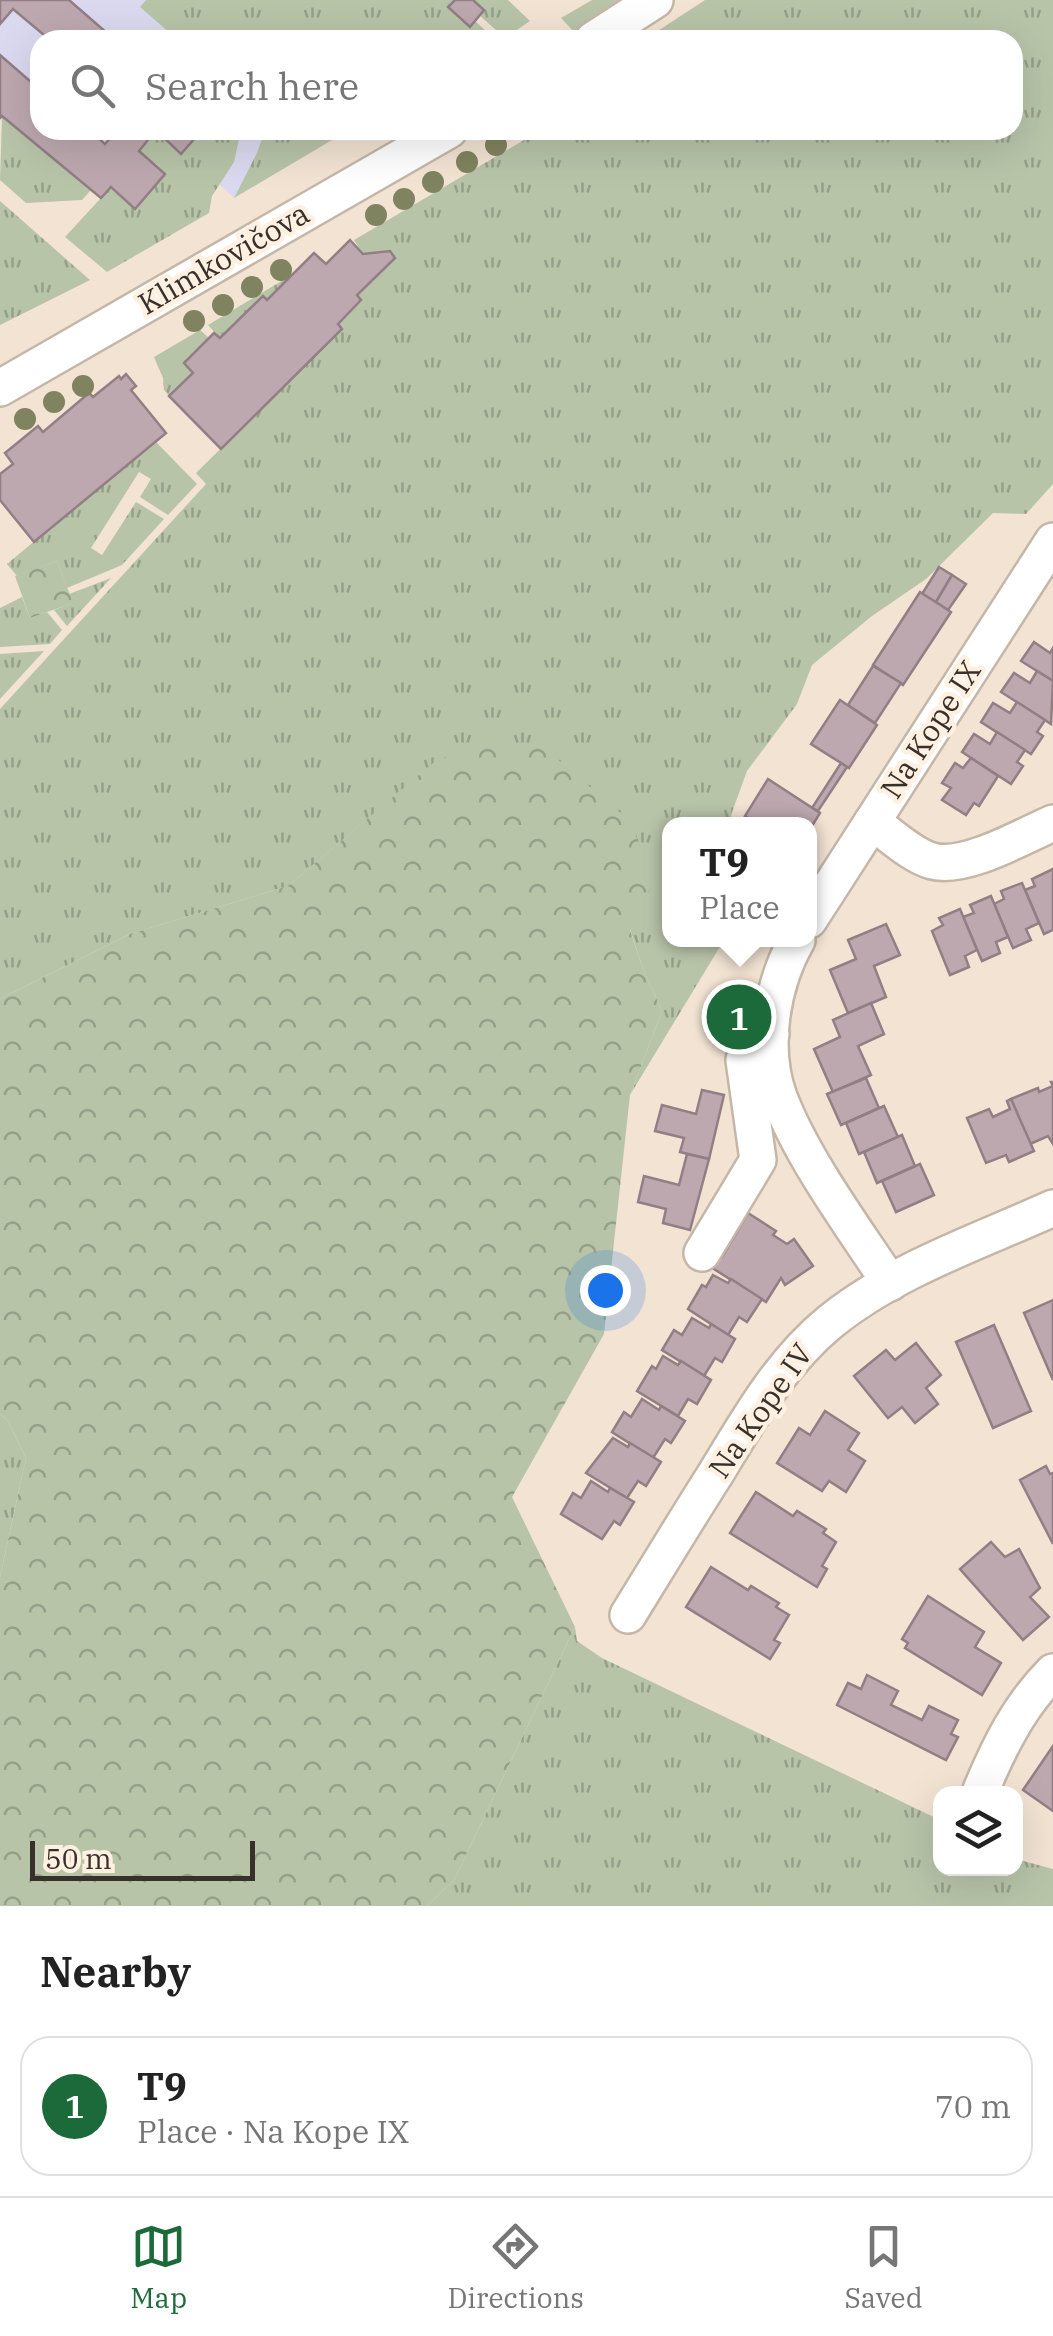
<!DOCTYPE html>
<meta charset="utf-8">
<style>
:root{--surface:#fff;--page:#f6f6f6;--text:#222;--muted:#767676;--line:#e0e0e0;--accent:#1c6a3a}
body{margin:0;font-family:"IBM Plex Serif",serif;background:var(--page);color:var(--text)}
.controls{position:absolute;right:30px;bottom:30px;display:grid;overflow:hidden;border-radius:20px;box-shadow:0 10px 40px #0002}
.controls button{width:90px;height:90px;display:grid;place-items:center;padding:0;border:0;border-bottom:2px solid var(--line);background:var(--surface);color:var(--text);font:50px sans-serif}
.scale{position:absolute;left:30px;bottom:25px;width:225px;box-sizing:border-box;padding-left:10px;border:5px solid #36312b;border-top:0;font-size:28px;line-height:35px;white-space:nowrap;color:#36312b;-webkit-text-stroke:8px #fff0e1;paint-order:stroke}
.you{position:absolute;left:605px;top:1290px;width:35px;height:35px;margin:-25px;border:8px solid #fff;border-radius:50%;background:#1a73e8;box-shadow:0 0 0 15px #1a73e833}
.badge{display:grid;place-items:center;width:65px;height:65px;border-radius:50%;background:var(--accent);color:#fff;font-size:32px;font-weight:700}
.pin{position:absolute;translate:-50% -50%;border:5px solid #fff;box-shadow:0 2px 10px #0006}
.popup{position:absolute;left:662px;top:817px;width:155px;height:130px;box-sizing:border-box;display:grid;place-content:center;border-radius:20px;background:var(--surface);filter:drop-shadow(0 2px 8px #0005);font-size:32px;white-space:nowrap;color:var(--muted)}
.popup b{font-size:38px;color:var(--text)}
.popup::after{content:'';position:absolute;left:50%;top:100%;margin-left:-20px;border:20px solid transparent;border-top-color:var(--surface)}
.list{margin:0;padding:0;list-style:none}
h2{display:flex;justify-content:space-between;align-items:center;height:130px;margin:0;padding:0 40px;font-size:42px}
h2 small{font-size:32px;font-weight:400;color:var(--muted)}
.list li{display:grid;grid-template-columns:65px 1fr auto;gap:30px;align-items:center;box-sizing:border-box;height:140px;margin:0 20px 20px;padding:0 20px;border:2px solid var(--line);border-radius:30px}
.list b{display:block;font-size:38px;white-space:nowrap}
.list p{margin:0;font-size:32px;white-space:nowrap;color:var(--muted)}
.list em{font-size:32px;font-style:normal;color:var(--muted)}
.icon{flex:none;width:55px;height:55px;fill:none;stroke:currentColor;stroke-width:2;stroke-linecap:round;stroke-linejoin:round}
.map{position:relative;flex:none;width:1053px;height:1906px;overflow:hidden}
.search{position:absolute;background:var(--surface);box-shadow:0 10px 40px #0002;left:30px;right:30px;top:30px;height:110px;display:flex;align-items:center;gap:25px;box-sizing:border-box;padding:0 35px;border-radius:30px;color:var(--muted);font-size:38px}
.sheet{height:290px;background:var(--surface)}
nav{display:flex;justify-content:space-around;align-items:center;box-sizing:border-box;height:140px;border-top:2px solid var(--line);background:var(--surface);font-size:28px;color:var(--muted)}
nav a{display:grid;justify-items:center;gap:5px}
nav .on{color:var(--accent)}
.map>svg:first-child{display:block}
.education{fill:#dbd9ef}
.grass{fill:url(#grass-tufts)}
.forest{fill:url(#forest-crowns)}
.building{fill:#bda8af;stroke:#927e85;stroke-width:2.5}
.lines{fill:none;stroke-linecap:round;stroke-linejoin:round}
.minor-casing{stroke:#c5b7a8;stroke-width:40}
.minor{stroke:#fff;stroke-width:35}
.tree{fill:#80835f}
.labels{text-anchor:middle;stroke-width:9;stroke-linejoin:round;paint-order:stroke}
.street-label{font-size:30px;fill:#36312b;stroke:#fff0e1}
</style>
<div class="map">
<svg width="1053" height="1906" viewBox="0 0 1053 1906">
<defs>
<pattern id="grass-tufts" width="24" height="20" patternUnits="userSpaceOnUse" patternTransform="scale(2.5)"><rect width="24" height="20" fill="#b8c4a8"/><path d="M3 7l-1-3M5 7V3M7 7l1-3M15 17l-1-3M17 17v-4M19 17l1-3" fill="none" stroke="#96a089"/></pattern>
<pattern id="forest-crowns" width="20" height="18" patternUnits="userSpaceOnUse" patternTransform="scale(2.5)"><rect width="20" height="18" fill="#b8c4a8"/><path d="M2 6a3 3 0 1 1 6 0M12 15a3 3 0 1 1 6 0" fill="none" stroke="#96a089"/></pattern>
</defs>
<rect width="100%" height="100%" fill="#f2e3d3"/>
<path class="education" d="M0 0H316L329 40H40V130H304L234 198 218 183 165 174 135 209 101 198 3 116 0 118Z"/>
<g class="grass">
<path d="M146 0H455L449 8 469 26 475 21 496 40H178L140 7Z"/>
<path d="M473 0H508L530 21 505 38 479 15 484 9Z"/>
<path d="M592 0H627L576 34 561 18Z"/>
<path d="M705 0H1053V484L1026 514 993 513 926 579 872 616 812 665 797 704 747 771 731 815 732 824H669V940H724L630 1095 662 1011 643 969 630 929 439 759 288 886 130 934 0 999V709L206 484 196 473 342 329 338 324 361 300 357 295 395 258 390 251 363 254 354 240 541 130H1013V40H644Z"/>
<path d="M2 116 91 190 82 200 26 203 0 180Z"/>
<path d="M156 130 181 154 202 130H241L234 162 212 196 209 213 107 272 65 237 111 187 135 208 164 174 139 151Z"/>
<path d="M265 130H349L234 198 257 153Z"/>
<path d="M0 201 90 280 0 325Z"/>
<path d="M290 276 267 300 262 296 220 338 208 325Z"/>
<path d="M200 330 209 338 184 363 193 373 169 396 164 390 163 378 154 357Z"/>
<path d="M155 441 197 484 168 515 140 497 151 479 139 472 91 548 102 555 136 502 164 519 122 565 67 588 57 561 17 576 7 564Z"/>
<path d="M111 578 67 626 54 610 72 603 69 594Z"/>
<path d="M22 597 30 618 47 612 62 630 50 644 0 647V608Z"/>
<path d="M44 651 0 699V654Z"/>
<path d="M0 1414 8 1421 26 1458 0 1577Z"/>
<path d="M575 1627 577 1641 602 1658 940 1820V1868H1016V1859L1053 1869V1906H427L454 1880Z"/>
</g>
<g class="forest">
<path d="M57 561 73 603 30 618 15 576Z"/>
<path d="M504 742 541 745 631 822 653 883 630 930 643 969 662 1011 630 1095 604 1334 512 1497 575 1627 454 1880 427 1906H0V1577L26 1458 8 1421 0 1414V999L130 934 288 886 438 759Z"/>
</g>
<g class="building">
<path d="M0 0H69L115 40H50L13 9 0 24Z"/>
<path d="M455 0H473L484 10 470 27 448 7Z"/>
<path d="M0 55 31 82 40 71V130H89L105 144 117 130H202L181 154 156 130 139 151 165 174 135 209 111 187 101 198 2 116 0 118Z"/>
<path d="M350 240 363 254 390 251 395 258 357 295 361 300 338 324 342 329 221 449 169 396 193 373 184 363 214 333 220 338 263 296 267 300 314 253 326 264Z"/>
<path d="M126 374 136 386 131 390 166 433 34 542 0 500V474L13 464 5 453 38 426 43 432 89 393 93 397 119 376 121 379Z"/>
<path d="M939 567 952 575 936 602 922 594Z"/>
<path d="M952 575 966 584 948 610 936 602Z"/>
<path d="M920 592 951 612 903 685 873 665Z"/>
<path d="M1034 642 1050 653 1053 648V681L1021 661Z"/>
<path d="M873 666 901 683 875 723 848 705Z"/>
<path d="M1037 671 1053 681 1051 724 1001 692 1014 673 1030 683Z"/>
<path d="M840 700 877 725 849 768 811 744Z"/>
<path d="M1017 702 1045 720 1037 732 1043 736 1031 754 981 722 993 703 1010 713Z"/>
<path d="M997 732 1025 750 1017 762 1023 766 1011 784 962 752 974 734 990 744Z"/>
<path d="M971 758 998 776 979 806 974 803 966 815 942 800 951 788 942 783 955 763 963 768Z"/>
<path d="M841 763 847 767 818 811 812 808Z"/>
<path d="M768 779 820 813 809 831V824H758L745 816Z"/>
<path d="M1053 869V930L1044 934 1025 890 1035 886 1032 879Z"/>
<path d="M1022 883 1039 923 1026 929 1031 940 1013 948 994 904 1004 899 1001 891Z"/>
<path d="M991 896 1008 937 996 942 1000 953 982 961 963 917 974 913 970 905Z"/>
<path d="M960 909 977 950 965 956 969 967 950 975 932 931 943 925 939 918Z"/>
<path d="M886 924 900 955 874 966 886 997 848 1013 830 970 856 959 848 940Z"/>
<path d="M871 1003 884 1034 858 1046 871 1075 833 1092 814 1049 840 1037 833 1020Z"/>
<path d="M734 1007 746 1008 744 1026 732 1025Z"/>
<path d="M866 1078 879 1108 841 1125 827 1094Z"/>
<path d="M1051 1082H1053V1144L1048 1136 1030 1144 1011 1099 1038 1088 1039 1092 1053 1086Z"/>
<path d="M702 1090 724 1095 709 1159 680 1152 684 1138 655 1131 662 1105 696 1114Z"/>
<path d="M1011 1099 1034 1151 1009 1162 1006 1155 986 1163 967 1118 989 1109 993 1117 1010 1109 1007 1101Z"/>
<path d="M884 1106 898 1137 859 1154 846 1123Z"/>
<path d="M902 1135 915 1166 877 1183 864 1152Z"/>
<path d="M687 1154 709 1159 690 1230 663 1223 666 1209 638 1202 644 1176 679 1185Z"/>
<path d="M920 1164 934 1195 896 1212 882 1181Z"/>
<path d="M748 1213 776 1231 773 1235 787 1244 794 1239 813 1266 785 1285 781 1278 766 1302 706 1264 714 1252 722 1257Z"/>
<path d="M713 1275 728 1283 731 1279 762 1299 747 1322 739 1317 728 1335 688 1309 702 1285 706 1287Z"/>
<path d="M1053 1300V1380L1024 1313Z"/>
<path d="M692 1318 709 1328 711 1324 735 1339 722 1362 715 1358 704 1376 662 1350 674 1330 682 1335Z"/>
<path d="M994 1325 1031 1411 993 1428 956 1342Z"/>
<path d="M916 1343 941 1375 926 1388 938 1404 915 1423 902 1407 888 1418 854 1376 886 1350 895 1360Z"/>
<path d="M663 1356 678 1365 681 1361 711 1380 697 1404 688 1399 678 1416 637 1391 652 1366 656 1369Z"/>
<path d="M642 1399 659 1410 661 1406 685 1421 671 1443 665 1439 653 1458 612 1432 624 1412 631 1417Z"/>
<path d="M825 1411 859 1433 848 1450 865 1461 846 1492 829 1481 822 1491 777 1463 799 1428 810 1435Z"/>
<path d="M613 1438 628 1447 630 1443 661 1462 646 1486 638 1481 627 1498 586 1473Z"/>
<path d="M1046 1466 1050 1474 1053 1473V1544L1020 1480Z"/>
<path d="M591 1481 608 1492 610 1488 634 1502 620 1525 614 1521 602 1539 561 1514 573 1493 581 1498Z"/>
<path d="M756 1492 793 1516 797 1511 826 1529 823 1533 836 1542 822 1566 827 1569 817 1587 730 1533Z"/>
<path d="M991 1542 1005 1557 1019 1549 1040 1588 1030 1597 1049 1617 1023 1640 960 1569Z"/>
<path d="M711 1567 748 1590 751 1586 779 1603 776 1607 789 1615 774 1640 780 1643 770 1659 686 1607Z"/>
<path d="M928 1596 984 1632 975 1647 1001 1663 982 1695 905 1648 908 1643 902 1639Z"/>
<path d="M867 1675 898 1691 891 1705 922 1720 929 1706 958 1720 951 1734 958 1737 946 1760 837 1705 848 1683 861 1689Z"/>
<path d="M1053 1746V1811L1023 1790Z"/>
</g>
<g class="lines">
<g class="minor-casing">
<g id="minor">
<path d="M593 40 655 0"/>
<path d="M0 388 449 130"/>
<path d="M872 822C890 834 911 855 932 861 965 870 1023 836 1053 823"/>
<path d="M809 920 1053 541"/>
<path d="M797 940C772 984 761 1047 779 1097 802 1158 853 1227 890 1283"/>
<path d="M702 1253 758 1160 744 1060 750 1051 771 1034"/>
<path d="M628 1615C657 1568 686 1520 716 1473 748 1420 781 1362 830 1322 894 1270 978 1242 1053 1208"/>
<path d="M981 1790C999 1747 1019 1706 1053 1672"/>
</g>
</g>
<use href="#minor" class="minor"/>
</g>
<g class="tree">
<circle cx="496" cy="145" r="11"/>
<circle cx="467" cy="162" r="11"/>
<circle cx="433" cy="182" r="11"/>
<circle cx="404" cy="199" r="11"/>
<circle cx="376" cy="215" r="11"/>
<circle cx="281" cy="270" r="11"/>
<circle cx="252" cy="287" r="11"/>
<circle cx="223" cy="305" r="11"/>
<circle cx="194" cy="321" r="11"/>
<circle cx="83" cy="386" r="11"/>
<circle cx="54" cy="402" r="11"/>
<circle cx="25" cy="419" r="11"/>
</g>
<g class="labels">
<g class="street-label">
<text transform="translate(224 259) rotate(-30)" y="10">Klimkovičova</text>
<text transform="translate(931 730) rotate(-57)" y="10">Na Kope IX</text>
<text transform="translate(761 1411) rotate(-55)" y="10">Na Kope IV</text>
</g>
</g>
</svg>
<div class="controls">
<button><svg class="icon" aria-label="layers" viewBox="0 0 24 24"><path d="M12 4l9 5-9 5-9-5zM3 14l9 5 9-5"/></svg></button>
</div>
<div class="scale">50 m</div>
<div class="you"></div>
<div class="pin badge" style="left:739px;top:1017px">1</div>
<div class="popup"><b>T9</b>Place</div>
<div class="search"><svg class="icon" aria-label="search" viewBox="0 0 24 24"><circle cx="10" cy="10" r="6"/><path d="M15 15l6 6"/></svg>Search here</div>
</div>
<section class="sheet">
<h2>Nearby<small></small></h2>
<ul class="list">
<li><span class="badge">1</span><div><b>T9</b><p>Place · Na Kope IX</p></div><em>70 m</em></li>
</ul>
</section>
<nav>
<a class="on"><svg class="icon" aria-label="map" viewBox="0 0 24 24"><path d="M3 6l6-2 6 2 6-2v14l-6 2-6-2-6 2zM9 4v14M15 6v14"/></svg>Map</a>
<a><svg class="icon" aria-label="directions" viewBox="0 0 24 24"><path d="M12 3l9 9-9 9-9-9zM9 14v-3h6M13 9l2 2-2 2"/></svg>Directions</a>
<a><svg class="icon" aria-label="saved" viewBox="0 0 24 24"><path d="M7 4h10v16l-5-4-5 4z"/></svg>Saved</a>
</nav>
